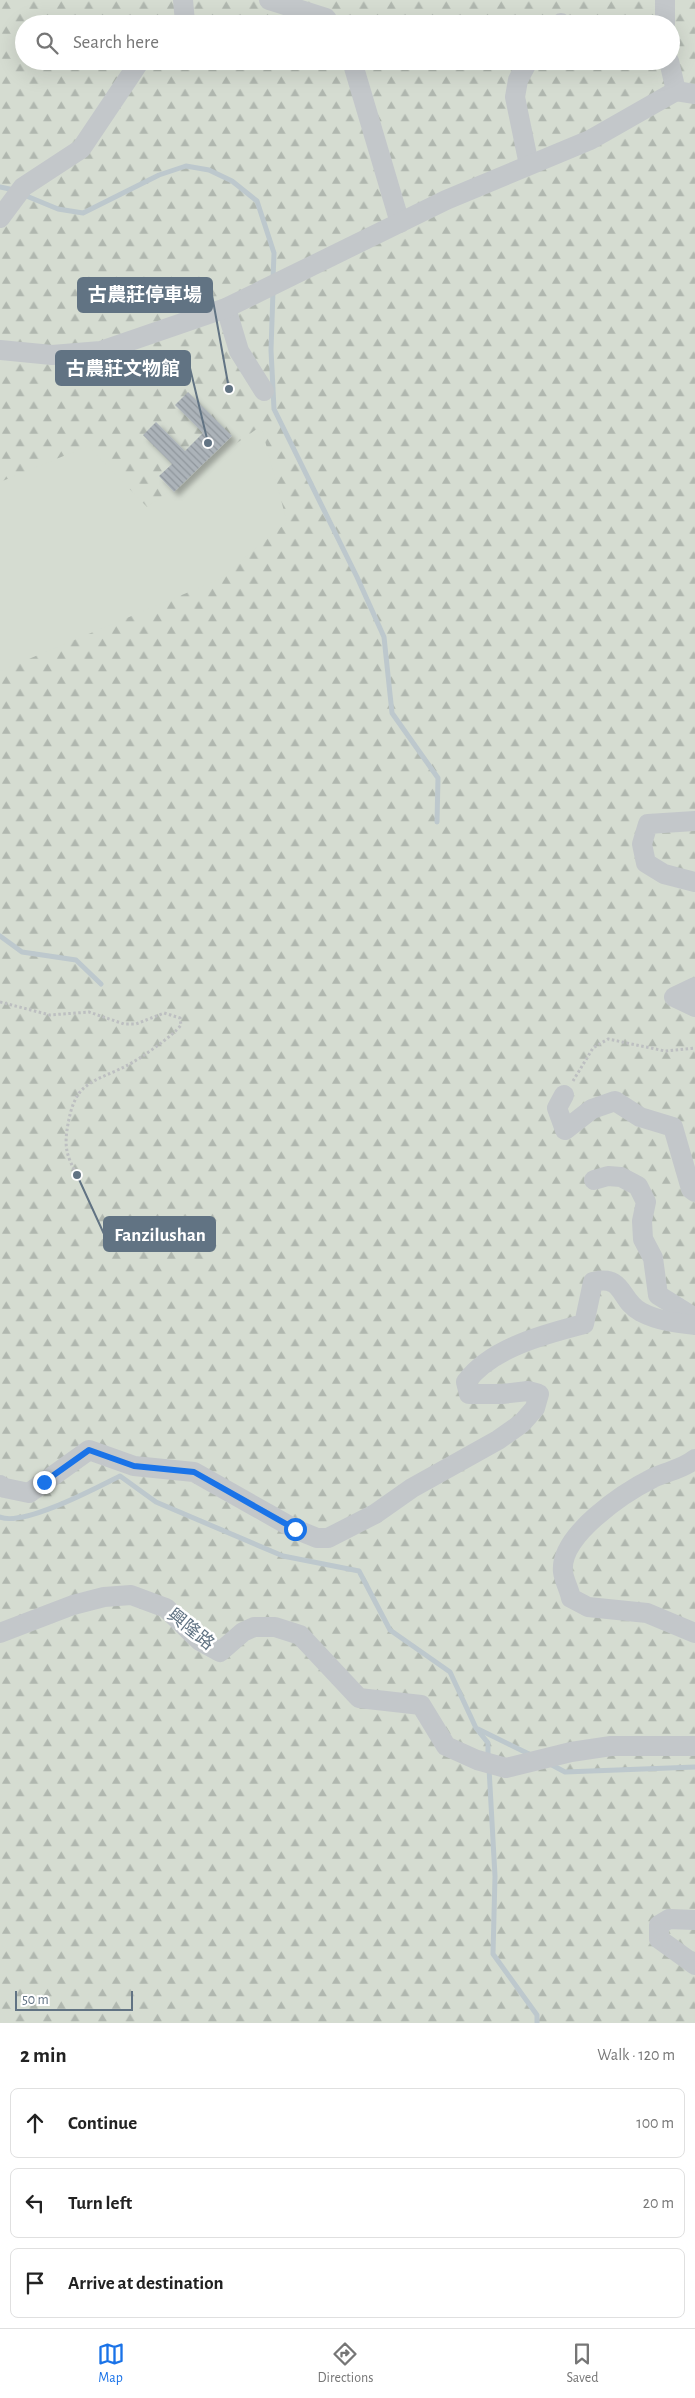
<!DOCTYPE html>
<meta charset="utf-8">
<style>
:root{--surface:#fff;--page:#f6f6f6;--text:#222;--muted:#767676;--line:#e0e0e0;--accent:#1a73e8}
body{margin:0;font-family:"Alegreya Sans","Noto Sans TC",sans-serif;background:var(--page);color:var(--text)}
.scale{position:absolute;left:15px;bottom:12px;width:118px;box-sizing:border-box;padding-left:5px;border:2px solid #617383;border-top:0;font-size:14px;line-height:18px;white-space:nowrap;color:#617383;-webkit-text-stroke:4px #fff;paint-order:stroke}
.stop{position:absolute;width:15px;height:15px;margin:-11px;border:4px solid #1a73e8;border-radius:50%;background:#fff}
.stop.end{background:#1a73e8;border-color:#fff;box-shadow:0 1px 5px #0008}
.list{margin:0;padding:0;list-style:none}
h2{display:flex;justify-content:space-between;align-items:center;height:65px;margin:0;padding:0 20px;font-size:21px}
h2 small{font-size:16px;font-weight:400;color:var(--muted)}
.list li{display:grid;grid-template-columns:32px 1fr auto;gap:15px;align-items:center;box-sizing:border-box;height:70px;margin:0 10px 10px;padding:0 10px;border:1px solid var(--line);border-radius:8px}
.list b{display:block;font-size:19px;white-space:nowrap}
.list em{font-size:16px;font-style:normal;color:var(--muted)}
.icon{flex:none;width:28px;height:28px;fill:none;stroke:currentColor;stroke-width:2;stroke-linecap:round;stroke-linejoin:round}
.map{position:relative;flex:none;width:695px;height:2023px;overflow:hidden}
.search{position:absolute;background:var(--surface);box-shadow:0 5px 20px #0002;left:15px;right:15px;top:15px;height:55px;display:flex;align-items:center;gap:12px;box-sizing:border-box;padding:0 18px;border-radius:28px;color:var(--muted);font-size:19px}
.sheet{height:305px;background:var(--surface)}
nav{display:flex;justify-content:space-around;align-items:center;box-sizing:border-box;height:70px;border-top:1px solid var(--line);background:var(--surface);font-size:14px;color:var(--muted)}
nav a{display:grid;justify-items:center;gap:2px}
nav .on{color:var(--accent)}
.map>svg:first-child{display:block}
.forest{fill:url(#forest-firs);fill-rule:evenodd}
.park{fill:#d5dcd1}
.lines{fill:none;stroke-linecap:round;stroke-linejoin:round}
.stream{stroke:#bdc8cd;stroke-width:5}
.building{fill:url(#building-back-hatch);filter:url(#shadow)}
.path{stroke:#bdbfc1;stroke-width:3;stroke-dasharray:2.5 2.5;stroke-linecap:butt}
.minor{stroke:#c3c7ca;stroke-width:20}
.route{stroke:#1a73e8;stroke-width:6}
.labels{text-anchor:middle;stroke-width:5;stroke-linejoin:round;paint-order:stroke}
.street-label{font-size:18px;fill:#617383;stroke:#fff}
.leader{fill:none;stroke:#617383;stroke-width:2}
.callout-dot{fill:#617383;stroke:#fff;stroke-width:2}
.callout{fill:#617383;stroke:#617383;stroke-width:2}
.callout-label{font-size:19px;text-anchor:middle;font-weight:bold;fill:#fff}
</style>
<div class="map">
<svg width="695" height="2023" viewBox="0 0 695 2023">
<defs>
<pattern id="forest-firs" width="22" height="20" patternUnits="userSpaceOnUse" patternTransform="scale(1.25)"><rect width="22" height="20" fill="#d5dcd1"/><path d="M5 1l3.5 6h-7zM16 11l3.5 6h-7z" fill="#b0b7af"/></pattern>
<pattern id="building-back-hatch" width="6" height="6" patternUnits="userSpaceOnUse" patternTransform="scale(1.25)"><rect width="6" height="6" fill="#acb3b9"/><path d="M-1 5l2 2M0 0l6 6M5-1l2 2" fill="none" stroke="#8f969c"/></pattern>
<filter id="shadow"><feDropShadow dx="4.5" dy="4.5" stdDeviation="2.5" flood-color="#0004"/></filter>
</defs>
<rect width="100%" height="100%" fill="#f4f5f0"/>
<path class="forest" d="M0 0H695V2023H0ZM24 24H671V61H24Z"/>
<path class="park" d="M261 426 287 522 220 579 0 671V482L88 446 147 507Z"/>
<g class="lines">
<g class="stream">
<path d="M0 187 14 190"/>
<path d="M24 195 58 209 83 213 159 175 186 166 209 170 232 181 257 201 274 253 273 280"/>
<path d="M273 291 271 350 274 409 357 577 384 637 392 713 438 778 437 822"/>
<path d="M0 936 22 952 76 960 101 984"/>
<path d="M0 1517C23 1527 96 1488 120 1476L156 1502 283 1556 359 1571 390 1630 450 1672 476 1728 488 1743V1759"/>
<path d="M478 1729 531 1755"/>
<path d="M550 1764 565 1772 695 1767"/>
<path d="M489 1768 495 1876 493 1954 537 2015V2023"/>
</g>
</g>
<path class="building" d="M188 392 232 436 174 492 159 476 172 464 143 435 156 422 185 451 203 433 175 405Z"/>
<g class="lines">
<g class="path">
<path d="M0 1002 50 1015 89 1012 124 1024H136L164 1013 180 1018 181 1025C173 1036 140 1059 126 1066 111 1074 91 1079 80 1092 73 1101 70 1113 68 1124 64 1146 66 1155 77 1175"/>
<path d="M573 1081 593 1048 608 1039 665 1051 695 1048"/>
</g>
<g class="minor">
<path d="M269 0 326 18 330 24"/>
<path d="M665 0V24"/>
<path d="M182 24 185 22 183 0"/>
<path d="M561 24V23"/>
<path d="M352 61 400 223"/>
<path d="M528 61 518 80 515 97 529 165"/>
<path d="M669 61 676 91"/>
<path d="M0 218 23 187 81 149 140 61"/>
<path d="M226 308 239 351 264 391"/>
<path d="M0 350 52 355 101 351 226 308 446 200 590 140 676 91 695 94"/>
<path d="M695 821 648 824 642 844 646 863 664 874 695 882"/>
<path d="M695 987 674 997 695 1007"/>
<path d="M564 1095 557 1108 565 1130 592 1109 615 1101 640 1117 673 1127 691 1189 695 1192"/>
<path d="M594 1180 608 1176 621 1177 638 1186 646 1202 642 1221 643 1239 653 1258 658 1295 695 1318"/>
<path d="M695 1459C683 1469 668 1471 653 1478 625 1492 559 1535 563 1572 564 1580 569 1589 571 1598L588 1607 647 1613 695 1633"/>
<path d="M0 1485 5 1488 29 1493 89 1450 134 1466 194 1472 295 1529 317 1538H328L375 1514 412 1488 498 1440 522 1423 535 1408 539 1394 528 1391 502 1394H469L466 1382C491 1348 545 1334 584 1324L593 1282C625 1274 619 1301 641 1312 658 1321 677 1323 695 1325"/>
<path d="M0 1633 73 1605 104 1597 131 1595 166 1608 200 1641 220 1652 243 1632 254 1627H275L300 1635 359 1698 421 1705 446 1746 477 1760 506 1768 571 1752 611 1746H695"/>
<path d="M695 1920 669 1919 659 1925V1939L695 1965"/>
</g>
</g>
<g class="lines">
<path class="route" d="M44 1482 89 1450 134 1466 194 1472 295 1529"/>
</g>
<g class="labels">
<g class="street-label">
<text transform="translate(191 1629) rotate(39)" y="6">興隆路</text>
</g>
</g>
<path class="leader" d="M229 389L212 295M208 443L190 368M77 1175L104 1234"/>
<g class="callout-dot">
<circle cx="229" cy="389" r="5"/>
<circle cx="208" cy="443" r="5"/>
<circle cx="77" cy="1175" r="5"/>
</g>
<g class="callout">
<rect x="78" y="278" width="134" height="34" rx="5"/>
<rect x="56" y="351" width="134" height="34" rx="5"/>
<rect x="104" y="1217" width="111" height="34" rx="5"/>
</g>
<g class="callout-label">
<text x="145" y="301">古農莊停車場</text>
<text x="123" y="375">古農莊文物館</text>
<text x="160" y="1241">Fanzilushan</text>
</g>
</svg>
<div class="scale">50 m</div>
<div class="stop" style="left:295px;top:1529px"></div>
<div class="stop end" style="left:44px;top:1482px"></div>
<div class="search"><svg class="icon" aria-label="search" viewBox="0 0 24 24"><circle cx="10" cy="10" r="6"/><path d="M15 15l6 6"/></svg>Search here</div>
</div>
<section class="sheet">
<h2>2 min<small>Walk · 120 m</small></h2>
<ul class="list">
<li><svg class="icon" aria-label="ahead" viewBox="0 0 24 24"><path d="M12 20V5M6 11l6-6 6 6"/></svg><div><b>Continue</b></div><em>100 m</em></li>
<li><svg class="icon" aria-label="left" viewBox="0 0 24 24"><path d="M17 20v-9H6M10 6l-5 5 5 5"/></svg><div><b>Turn left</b></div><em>20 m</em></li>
<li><svg class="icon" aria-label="arrive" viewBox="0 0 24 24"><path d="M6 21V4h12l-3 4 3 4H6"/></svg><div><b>Arrive at destination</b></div></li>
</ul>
</section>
<nav>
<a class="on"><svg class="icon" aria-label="map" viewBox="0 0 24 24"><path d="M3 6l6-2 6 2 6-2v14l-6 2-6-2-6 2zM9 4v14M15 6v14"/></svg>Map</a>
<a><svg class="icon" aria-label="directions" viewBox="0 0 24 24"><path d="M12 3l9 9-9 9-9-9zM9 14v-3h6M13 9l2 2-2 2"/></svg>Directions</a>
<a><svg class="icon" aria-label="saved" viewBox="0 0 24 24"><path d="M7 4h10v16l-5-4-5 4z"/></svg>Saved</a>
</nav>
